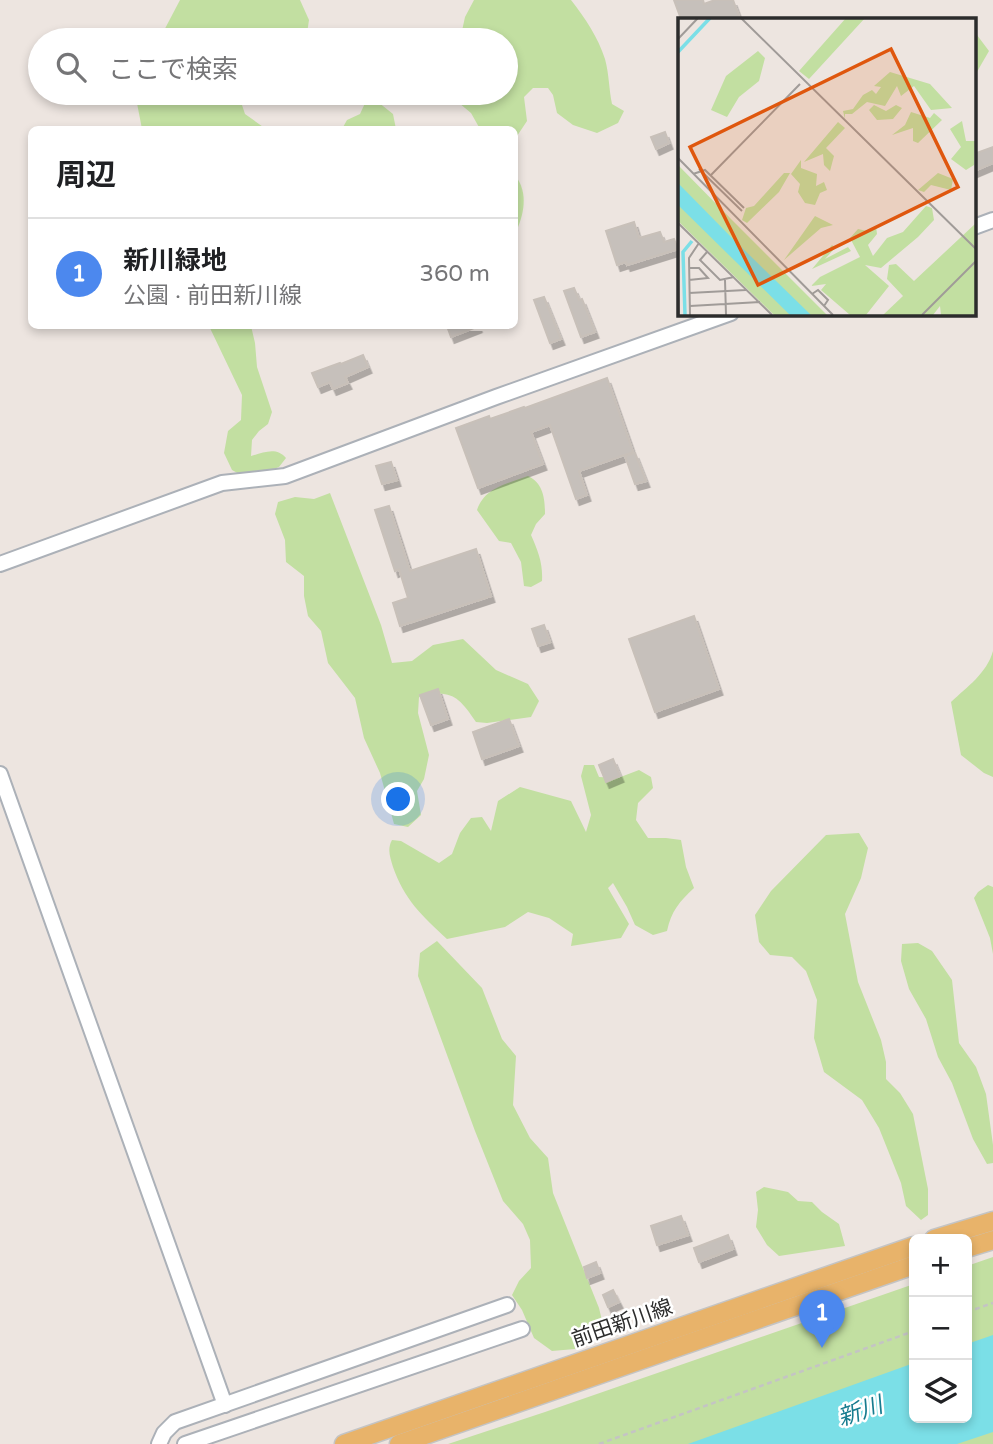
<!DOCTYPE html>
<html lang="ja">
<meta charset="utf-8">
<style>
:root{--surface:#fff;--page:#f6f6f6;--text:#202124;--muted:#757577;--line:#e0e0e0;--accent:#4c88ee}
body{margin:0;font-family:"Varela Round","Noto Sans JP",sans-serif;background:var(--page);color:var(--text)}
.controls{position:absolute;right:21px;bottom:21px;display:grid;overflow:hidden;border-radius:10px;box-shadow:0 4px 10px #0003}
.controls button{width:63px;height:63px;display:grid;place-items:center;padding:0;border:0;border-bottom:2px solid var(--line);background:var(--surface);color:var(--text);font:35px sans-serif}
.you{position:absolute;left:399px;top:800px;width:24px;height:24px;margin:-18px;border:5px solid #fff;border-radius:50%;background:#1a73e8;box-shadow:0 0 0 10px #1a73e833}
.badge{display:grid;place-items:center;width:46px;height:46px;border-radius:50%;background:var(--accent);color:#fff;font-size:23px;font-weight:700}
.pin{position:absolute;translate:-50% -58px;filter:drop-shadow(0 2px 4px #0008)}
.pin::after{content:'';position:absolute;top:37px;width:24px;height:21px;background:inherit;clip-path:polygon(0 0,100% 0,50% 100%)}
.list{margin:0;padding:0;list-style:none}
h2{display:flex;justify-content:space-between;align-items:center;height:91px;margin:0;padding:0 28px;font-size:30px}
h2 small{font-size:23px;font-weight:400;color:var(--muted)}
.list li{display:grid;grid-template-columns:46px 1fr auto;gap:21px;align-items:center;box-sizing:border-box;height:112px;padding:0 28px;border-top:2px solid var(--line)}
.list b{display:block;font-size:26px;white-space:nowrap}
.list p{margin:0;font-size:23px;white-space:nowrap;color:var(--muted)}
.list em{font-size:23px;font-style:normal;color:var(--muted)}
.icon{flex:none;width:38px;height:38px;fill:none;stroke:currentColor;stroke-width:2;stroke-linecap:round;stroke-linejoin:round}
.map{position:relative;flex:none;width:993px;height:1444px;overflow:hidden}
.search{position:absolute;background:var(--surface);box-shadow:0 4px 10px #0003;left:28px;top:28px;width:490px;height:77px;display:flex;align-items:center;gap:18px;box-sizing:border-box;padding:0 24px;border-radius:38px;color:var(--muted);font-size:26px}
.panel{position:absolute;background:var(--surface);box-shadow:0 4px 10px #0003;left:28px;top:126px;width:490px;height:203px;border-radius:10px}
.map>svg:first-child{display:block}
.green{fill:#c2dfa1}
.water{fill:#7bdfe7}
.building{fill:#c6c0bb;stroke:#c8c0b9;stroke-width:2;filter:url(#shadow)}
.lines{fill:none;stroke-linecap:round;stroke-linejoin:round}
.minor-casing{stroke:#acb1b8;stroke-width:18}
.major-casing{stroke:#c4c4c4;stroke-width:21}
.path{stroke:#c4c4c4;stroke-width:2.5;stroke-dasharray:5 3.5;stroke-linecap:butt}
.minor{stroke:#fff;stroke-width:14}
.major{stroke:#e8b36a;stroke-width:18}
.labels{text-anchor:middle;stroke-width:5;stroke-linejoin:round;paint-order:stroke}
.street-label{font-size:21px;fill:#2c2c2c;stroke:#fff}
.water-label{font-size:23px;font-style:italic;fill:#177c8f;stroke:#fff}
.inset-river{fill:none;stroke:#7bdfe7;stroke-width:3.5}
.inset-road{fill:none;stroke:#a09b98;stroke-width:2}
.view{fill:#df570e;fill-opacity:0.15;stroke:#df570e;stroke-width:3.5}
.inset-edge{fill:none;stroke:#2c2c2c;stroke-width:3.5}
</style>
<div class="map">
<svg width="993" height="1444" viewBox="0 0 993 1444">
<defs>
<filter id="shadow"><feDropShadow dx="3.5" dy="6" stdDeviation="0" flood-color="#0004"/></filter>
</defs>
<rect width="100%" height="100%" fill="#ede5e0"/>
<g class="green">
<path d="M180 0H300L309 20 306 40H159Z"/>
<path d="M474 0H571C585 18 598 37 605 59 609 73 609 90 612 104L624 111 618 123 597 133 573 125 557 113 553 95 548 88H533L524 97 527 121 515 139 514 130 480 129 471 113 447 93H506V40H460L465 17Z"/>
<path d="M974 31 989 51 974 77Z"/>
<path d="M135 93H238L245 114 266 129H142Z"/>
<path d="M366 101 378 102 393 114 396 129H342L347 120 360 114Z"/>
<path d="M515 175C529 193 524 215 515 234Z"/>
<path d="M209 326H251L255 343 257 367 272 412 268 424 259 431 252 440 251 456C263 453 276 446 286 458L279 467 268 471 241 475 232 470 224 453 228 431 241 420 242 395Z"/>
<path d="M528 476C543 483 545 498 545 514L536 524 531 535C538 551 543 563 542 581L531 587 524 586 521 562 511 543 499 541 477 510C485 487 507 484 528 476Z"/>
<path d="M330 493 381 625 392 663 412 661 433 645 463 639 496 670 528 684 539 701 531 717 487 723 476 722C458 695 450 689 419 697L418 713 429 755 424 779 417 791 421 815 408 827 394 824 380 773 364 738 355 698 328 663 321 631 308 616 304 596V576L286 562 285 540 275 514 278 502 295 497 314 499Z"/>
<path d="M993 651V777L984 773 961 755 951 702C967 687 987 673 993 651Z"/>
<path d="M584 765H594L599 777 618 778 639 770 651 777 653 788 638 803 636 820 648 838H666L681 840 686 867 694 888C680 901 671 911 667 931L653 935 635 925 627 907 613 883 608 888 629 924 621 938 571 946 573 934 549 918 528 912 505 927 447 939C422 916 404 899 393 867 390 857 387 849 392 840L401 841 439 863 452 854 460 833 471 818 482 817 491 831 498 801 520 787 571 801 586 832 591 815 581 776Z"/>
<path d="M859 833 868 848 861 878 845 914 858 982 881 1040 886 1062V1079L900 1093 913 1114 928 1189V1215L921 1220 906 1206 901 1183 879 1128 862 1100 824 1072 814 1038 817 1000 806 971 792 957 770 955 759 942 755 915 771 891 826 835Z"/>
<path d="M988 885 993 887V954L990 938 974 898 978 892Z"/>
<path d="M437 941 482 988 502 1039 516 1056 513 1105 530 1138 548 1158 553 1193 599 1308 604 1329 575 1349 552 1351 534 1338 522 1310 512 1295 519 1281 531 1268 530 1240 523 1224 503 1201 475 1131 418 976 420 953Z"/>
<path d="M918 943 932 951 952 980 959 1043 976 1067 986 1094 993 1145V1163L987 1164 973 1139 952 1083 938 1057 926 1019 909 989 901 961 902 944Z"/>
<path d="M764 1187 788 1192 798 1201 812 1202 822 1212 839 1224 845 1246 779 1256 767 1245 756 1227 758 1210 756 1192Z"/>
<path d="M993 1257V1444H448L545 1412 914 1284V1418H967V1266Z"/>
</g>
<path class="water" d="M993 1335V1432L957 1444H688L914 1363V1418H967V1344Z"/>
<g class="building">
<path d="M674 0H703L704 4 715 0H733L740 19H681Z"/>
<path d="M665 132 669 143 656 149 651 137Z"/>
<path d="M993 147V163L974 171V154Z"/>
<path d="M634 222 639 238 660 232 664 242 674 239 678 249 627 265 626 262 617 265 606 231Z"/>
<path d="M574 288 579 300 582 299 595 332 581 337 564 291Z"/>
<path d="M544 297 561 339 550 343 534 300Z"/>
<path d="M447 326H479L451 337Z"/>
<path d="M363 355 368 367 345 377 348 383 333 389 330 382 318 387 312 373 340 363 341 364Z"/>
<path d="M607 378 633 452 579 471 587 495 576 499 550 425 531 432 543 464 478 488 456 428 489 416 490 419 524 407 525 408Z"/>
<path d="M635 453 646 481 635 484 625 456Z"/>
<path d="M391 462 397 480 382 484 376 466Z"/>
<path d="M389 506 410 571 476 549 491 596 400 626 393 603 408 598 399 569 395 571 375 510Z"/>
<path d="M694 616 719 689 655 712 629 639Z"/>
<path d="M544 625 550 642 538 646 532 629Z"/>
<path d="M438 689 448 719 431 725 420 695Z"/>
<path d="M509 719 519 746 482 759 473 732Z"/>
<path d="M613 759 620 776 606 782 599 765Z"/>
<path d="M681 1216 688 1235 657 1245 651 1226Z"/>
<path d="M728 1235 733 1249 699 1262 694 1248Z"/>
<path d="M596 1262 600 1273 587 1278 584 1267Z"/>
<path d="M613 1290 619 1302 608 1307 603 1295Z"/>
</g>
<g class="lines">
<g class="minor-casing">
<g id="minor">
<path d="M974 227 993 220"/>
<path d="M0 564 222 483 285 476 496 397 731 313"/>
<path d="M0 774 225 1405"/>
<path d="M159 1444 164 1433 175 1422 507 1305"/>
<path d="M185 1444 522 1329"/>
</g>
</g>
<g class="major-casing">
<g id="major">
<path d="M934 1239 993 1221"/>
<path d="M967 1248 993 1240"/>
<path d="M344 1444 914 1246"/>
<path d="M399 1444 914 1265"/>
</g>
</g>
<g class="path">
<path d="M967 1312 993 1303"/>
<path d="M599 1444 914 1331"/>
</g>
<use href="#minor" class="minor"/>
<use href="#major" class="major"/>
</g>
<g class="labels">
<g class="street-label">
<text transform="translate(622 1323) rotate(-19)" y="7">前田新川線</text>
</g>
<g class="water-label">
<text transform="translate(860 1411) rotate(-19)" y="8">新川</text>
</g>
</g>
<g transform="translate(678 18)">
<rect width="298" height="298" fill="#ede5e0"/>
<path d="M168 0H187L131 61 121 53ZM80 33 87 40 81 63 61 79 49 99 33 92 48 58ZM212 54 252 66 274 90 253 92 236 68 223 78 219 68 207 88 189 84 174 96H167V101L165 93 175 91 185 77 194 72 198 76 203 69 196 68ZM196 87 208 93 218 87 224 90 215 101 199 102 191 92ZM233 94 252 100 256 95 264 102 240 125 235 123V110L214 117 227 107ZM284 103 288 123H297L296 147 288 152 273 141 283 129 272 111ZM160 104 167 110 148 130 156 138 152 153 146 147 145 136 126 144ZM123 142V150L139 156 138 168 146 164 149 172 142 175 137 187 127 185 120 174 122 166 113 156ZM0 147 54 202 149 297H96L0 203ZM106 155H112L101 174 69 205 64 202 68 190 76 188ZM260 155 275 161 273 172 253 167 246 174 240 172ZM248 188 254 190 256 202 240 219 203 250 187 247 211 268 188 297H172L143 272 148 266 133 268 142 259 182 239 172 220 180 211 189 213 198 208 199 216 190 227 195 238 209 220 225 214ZM137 198 155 207 143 210 106 242ZM297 206V297H263L262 288 255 297H205L225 278 209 261 211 247 218 246 236 263ZM154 227 157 230 147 241 170 229 173 233 134 251Z" fill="#c2dfa1"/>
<path d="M0 165 54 220 133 297H112L0 187Z" fill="#7bdfe7"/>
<path class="inset-river" d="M0 34 32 0M7 297 5 234 14 223"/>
<path class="inset-road" d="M63 0 298 231M0 21 20 0M0 140 155 297M21 151 64 193M15 156 27 152 66 190M33 157 122 66M0 205 94 297M29 234 22 242 42 262 56 259M11 250H21L30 260 11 262M0 259 1 297M47 262 48 297M11 275 68 272M134 276 140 272 150 282 146 288M12 288 82 284M12 297 11 240 21 225M244 297 298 243"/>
<path class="view" d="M213 31 280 169 80 267 12 129Z"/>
<rect width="298" height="298" class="inset-edge"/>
</g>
</svg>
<div class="controls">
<button>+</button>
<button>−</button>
<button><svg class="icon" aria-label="layers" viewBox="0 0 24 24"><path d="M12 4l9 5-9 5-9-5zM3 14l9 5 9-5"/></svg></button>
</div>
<div class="you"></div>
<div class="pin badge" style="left:822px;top:1348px">1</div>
<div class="search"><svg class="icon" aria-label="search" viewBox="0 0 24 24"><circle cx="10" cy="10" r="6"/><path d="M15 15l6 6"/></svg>ここで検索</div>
<section class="panel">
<h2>周辺<small></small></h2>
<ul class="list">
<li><span class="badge">1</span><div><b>新川緑地</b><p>公園 · 前田新川線</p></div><em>360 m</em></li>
</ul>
</section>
</div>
